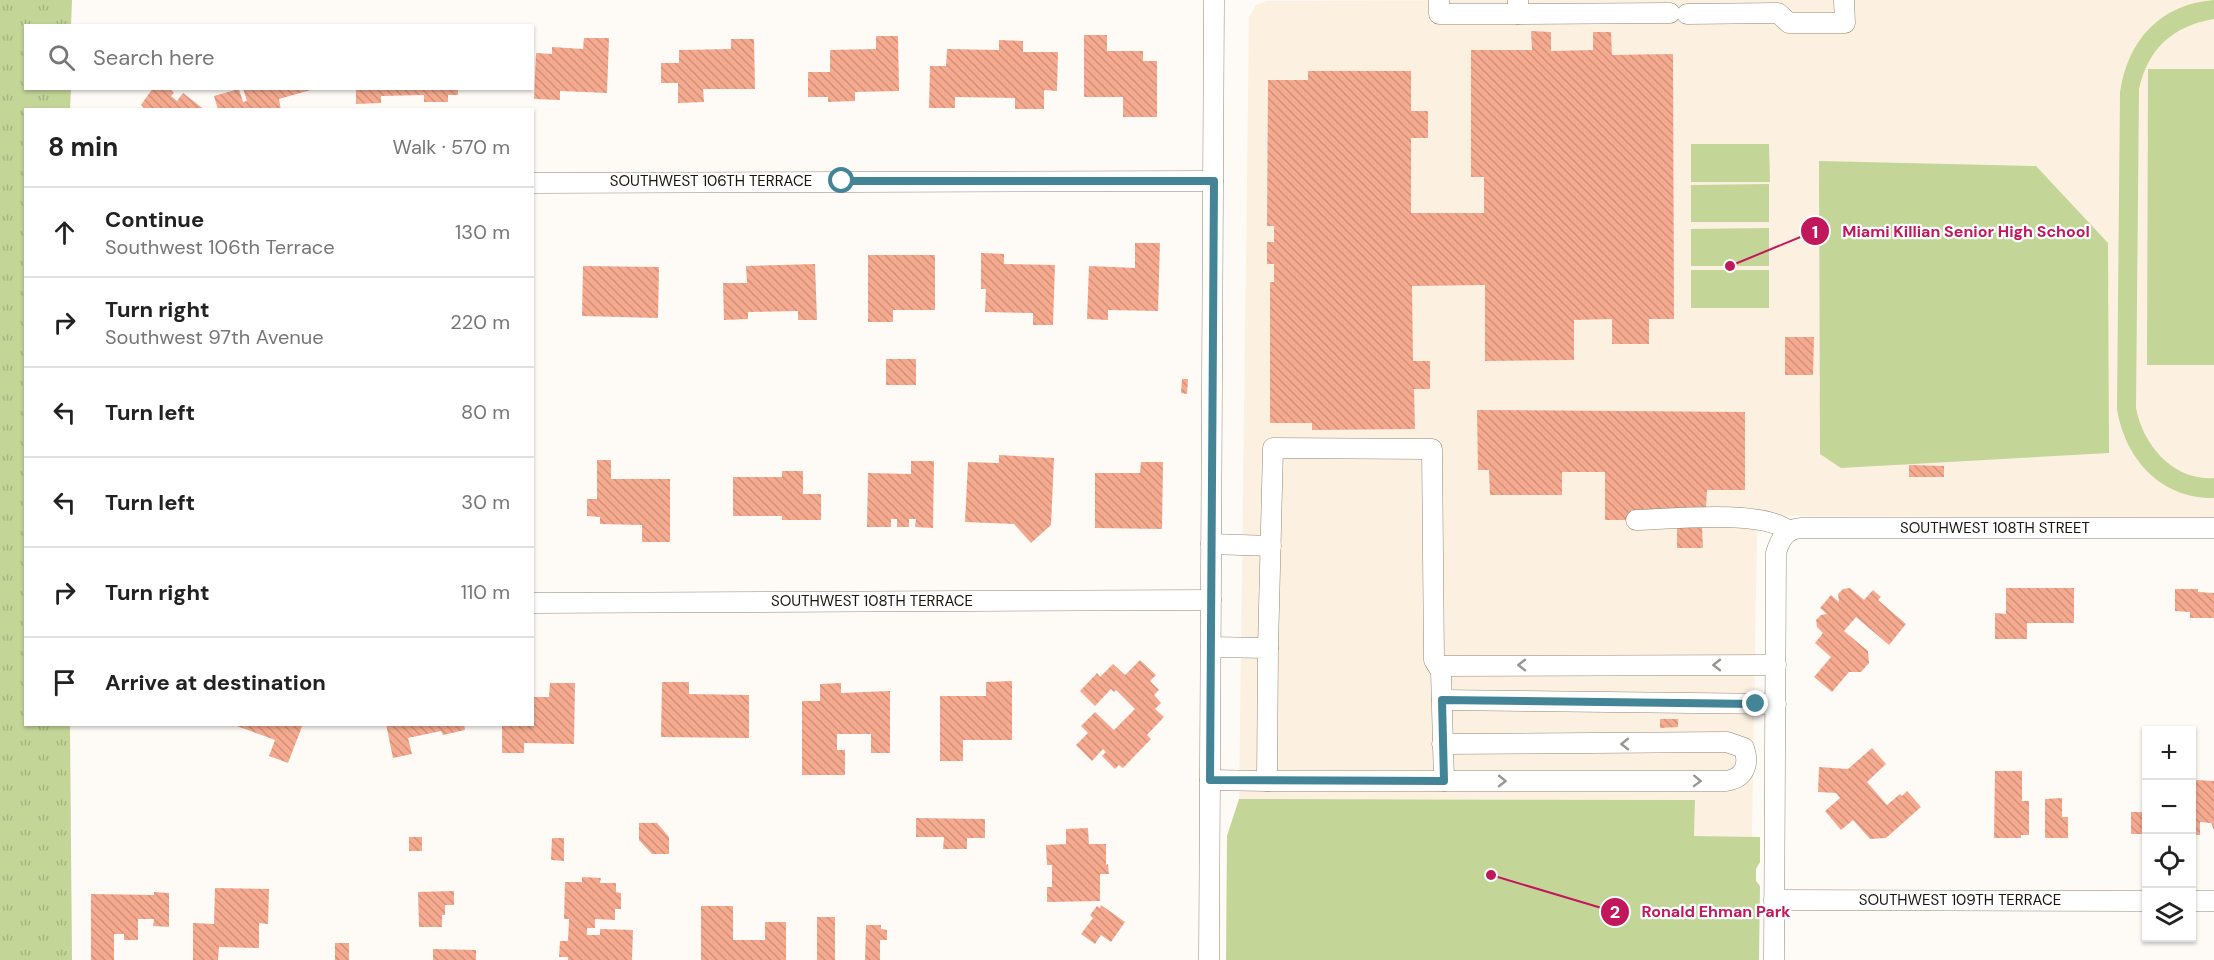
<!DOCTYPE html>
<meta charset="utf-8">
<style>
:root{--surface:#fff;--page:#f6f6f6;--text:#222;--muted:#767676;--line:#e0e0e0}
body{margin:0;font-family:"DM Sans",sans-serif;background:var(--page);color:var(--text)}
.controls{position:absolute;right:18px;bottom:18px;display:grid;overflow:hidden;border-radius:0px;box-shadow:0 2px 4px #0004}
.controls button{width:54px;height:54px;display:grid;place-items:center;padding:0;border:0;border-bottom:2px solid var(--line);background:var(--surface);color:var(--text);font:30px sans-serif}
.stop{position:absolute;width:18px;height:18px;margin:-14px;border:4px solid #448497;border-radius:50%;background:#fff}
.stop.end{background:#448497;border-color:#fff;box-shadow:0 2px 6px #0008}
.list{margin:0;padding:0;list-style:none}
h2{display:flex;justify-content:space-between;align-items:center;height:78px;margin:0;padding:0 24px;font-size:26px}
h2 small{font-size:20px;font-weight:400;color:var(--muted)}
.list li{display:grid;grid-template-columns:39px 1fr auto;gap:18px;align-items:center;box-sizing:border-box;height:90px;padding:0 24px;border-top:2px solid var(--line)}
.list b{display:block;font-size:22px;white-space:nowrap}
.list p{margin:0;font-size:20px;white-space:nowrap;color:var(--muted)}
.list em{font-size:20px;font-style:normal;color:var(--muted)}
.icon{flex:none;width:33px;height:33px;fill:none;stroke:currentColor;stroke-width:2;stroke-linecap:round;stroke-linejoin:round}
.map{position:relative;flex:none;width:2214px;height:960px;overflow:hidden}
.search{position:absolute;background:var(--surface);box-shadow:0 2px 4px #0004;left:24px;top:24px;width:510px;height:66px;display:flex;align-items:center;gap:15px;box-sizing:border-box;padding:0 21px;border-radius:0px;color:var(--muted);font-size:22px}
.panel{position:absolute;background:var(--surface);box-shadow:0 2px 4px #0004;left:24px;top:108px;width:510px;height:618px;border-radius:0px}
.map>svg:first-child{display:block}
.built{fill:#fcf1e1}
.grass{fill:url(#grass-tufts)}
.park{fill:#c3d597}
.building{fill:url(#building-back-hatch)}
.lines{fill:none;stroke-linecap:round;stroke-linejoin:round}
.minor-casing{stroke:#948674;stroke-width:21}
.minor{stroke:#fff;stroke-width:20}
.oneway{stroke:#989592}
.route{stroke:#448497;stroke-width:8}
.labels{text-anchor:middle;stroke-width:4.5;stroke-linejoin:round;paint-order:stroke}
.street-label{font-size:15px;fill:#19140d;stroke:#fff}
.leader{fill:none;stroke:#c2185b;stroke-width:2}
.callout-dot{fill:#c2185b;stroke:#fff;stroke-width:2}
.mark-label{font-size:18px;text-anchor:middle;font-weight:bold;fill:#fff}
.callout-label{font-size:16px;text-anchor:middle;font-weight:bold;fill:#c2185b;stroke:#fff;stroke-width:4.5;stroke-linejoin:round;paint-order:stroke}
</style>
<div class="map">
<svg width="2214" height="960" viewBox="0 0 2214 960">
<defs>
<pattern id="grass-tufts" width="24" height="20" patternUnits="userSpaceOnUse" patternTransform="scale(1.5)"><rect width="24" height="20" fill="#c3d597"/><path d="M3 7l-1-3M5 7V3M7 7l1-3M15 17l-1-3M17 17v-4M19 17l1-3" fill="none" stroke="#a7b681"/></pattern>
<pattern id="building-back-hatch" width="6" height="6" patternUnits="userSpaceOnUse" patternTransform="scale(1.5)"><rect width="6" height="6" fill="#f5aa90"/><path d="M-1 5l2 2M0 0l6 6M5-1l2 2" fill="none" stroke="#d1917b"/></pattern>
</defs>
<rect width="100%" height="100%" fill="#fefbf7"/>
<path class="built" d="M1479 0H2214V518L1775 516 1762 520 1757 534 1752 837 1694 836 1695 800 1239 799 1249 17 1256 5 1267 1Z"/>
<path class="grass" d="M0 0H72L71 25 26 26V88L71 89 70 109 26 110V724L70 725 72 960H0Z"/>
<g class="park">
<path d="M2214 0V19C2173 26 2148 48 2139 89L2136 408C2143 445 2173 481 2214 478V498C2161 499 2125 459 2117 409L2120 93C2127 41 2160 4 2214 0Z"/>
<path d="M2148 69H2214V365H2147Z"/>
<path d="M1691 144H1769L1770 182H1691Z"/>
<path d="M1819 161 2036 166 2108 243 2109 453 1841 468 1820 454Z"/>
<path d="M1769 184V222H1691V185Z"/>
<path d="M1769 228V266H1691V229Z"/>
<rect x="1691" y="270" width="78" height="38"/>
<path d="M1239 799 1695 800 1694 836 1760 837V862L1756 869V881L1760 886 1759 960H1226L1227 836Z"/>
</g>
<g class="building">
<path d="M1531 31 1551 32V51L1593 50V32H1611L1612 55 1673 54 1674 319H1649V344H1612V319L1574 320V360L1485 361V285L1412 286 1413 361H1430V389H1414L1415 429 1312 430V423H1270V282H1274V264H1267V242H1274V226H1267L1268 80H1308V71H1411V111H1428V138H1411V213H1484V177H1471V50H1532Z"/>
<path d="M1084 35H1107V51H1143V61H1157V117H1123V97H1084Z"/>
<path d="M876 36H898L899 91 855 92V101L828 102V97H808V72H830V50L876 49Z"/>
<path d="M584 38H609L607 93 560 91V100L534 99 536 53 552 54V47L583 49Z"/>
<path d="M731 39H754L755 89H703L704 102 678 103V83H661V63H679V50L731 49Z"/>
<path d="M999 40 1023 41V52H1058L1057 91 1044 90V109H1015V98L955 97V108H929L930 66H946L947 49 999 50Z"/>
<path d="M153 88H169L174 93 171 96 177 101 183 93 205 110H146L141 105Z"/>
<path d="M243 88H314V89L279 99 281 110H218L214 96 239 89 243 102 247 101Z"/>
<path d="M356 88H458V95H448V102H424V95L381 96V103L356 104Z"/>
<path d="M1135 243H1160L1158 311 1108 310V320L1087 319 1089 266 1135 268Z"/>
<path d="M981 253 1004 254V264L1055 265 1053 325H1033V313L985 312 986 289H981Z"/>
<path d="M868 255H935V310H893V322H868Z"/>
<path d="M815 264 817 320H798V311L748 312V319L724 320 723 283H747L746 266Z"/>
<path d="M583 266 659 267 658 318 582 316Z"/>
<path d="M1785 337H1814L1813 375H1785Z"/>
<rect x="886" y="359" width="30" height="26"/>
<path d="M1182 379H1188L1187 394 1181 393Z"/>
<path d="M1477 410 1745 412V490H1707L1706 509 1631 510 1632 520H1605V472H1562V495H1490L1489 470H1478Z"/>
<path d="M999 455 1054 458 1051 525 1031 543 1014 524 965 522 968 462 999 463Z"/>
<path d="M597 460H611V479H670V542H642V525L600 524V517L587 516V499H597Z"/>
<path d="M911 461H934L933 528 915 527 916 519H909V527H897V519H891V527H867L868 473 911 474Z"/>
<path d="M1141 462H1163L1162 529 1095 528V473H1140Z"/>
<path d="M1909 465 1944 466V477H1909Z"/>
<path d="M782 471H803V494H821V520H782V516H733V477H782Z"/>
<path d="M1677 527H1702L1703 548H1677Z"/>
<path d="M1850 588 1864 600 1873 590 1881 597 1878 600 1906 624 1889 645 1856 617 1844 631 1868 651 1869 663 1861 672H1849L1832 692 1814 677 1831 657 1815 643 1823 633 1817 627 1816 620 1821 615 1827 614 1820 608 1831 595 1839 602 1838 594 1843 589Z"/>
<path d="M2006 588H2074V623H2027V639H1995V613L2006 614Z"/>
<path d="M2175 589H2198V592L2214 593V618H2190V612L2175 611Z"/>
<path d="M1140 660 1156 675 1150 681 1159 690 1154 695 1161 703 1155 709 1164 717 1147 735 1151 739 1123 768 1119 765 1115 769 1102 756 1106 752 1103 749 1092 761 1076 745 1088 733 1081 726 1095 712 1114 730 1135 709 1116 690 1114 692 1111 689 1095 706 1080 691 1097 673 1100 677 1113 664 1125 675Z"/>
<path d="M1012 681V740H963V761H940V696H986V682Z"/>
<path d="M662 682H689V694L749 695V738L661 737Z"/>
<path d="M550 683H575L574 744 524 743V753H502V724H532V697H549Z"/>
<path d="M841 683V693L890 691V753H871V734H837V750H845V775H802V701H820V684Z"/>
<path d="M1660 719H1678V727L1660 728Z"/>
<path d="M303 724 288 763 269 756 275 740 234 725Z"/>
<path d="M386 724H464L465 730 443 735 441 731 408 738 412 754 393 758Z"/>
<path d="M1872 748 1886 764 1867 782 1887 805 1900 794 1902 796 1907 791 1921 807 1886 838 1870 839 1853 820 1841 830 1825 811 1840 798 1836 793 1818 792 1819 767 1848 769Z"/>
<path d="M1995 771H2022V801H2029V835H2021V838H1994Z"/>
<path d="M2192 776 2196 780 2214 781V830L2211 823 2200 822V835H2192Z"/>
<path d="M2062 798V817H2068V838H2045V799Z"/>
<rect x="2131" y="812" width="15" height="22"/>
<path d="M916 818 985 819V838H967V849H943L944 837H916Z"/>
<path d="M639 823H657L669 837V854H652L639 840Z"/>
<path d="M1088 828 1089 844H1106V865L1108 864 1109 874H1100V901L1047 902V887H1052V865H1047L1046 845 1066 844V829Z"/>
<rect x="409" y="837" width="13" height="14"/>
<path d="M552 838H564V861L551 860Z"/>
<path d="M582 877 601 878 600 883H616V892L621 893V909H615V920L595 919V928H587V935H600V929L633 930 632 960H568V957H559L560 941H568L569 919H564L565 882H582Z"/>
<path d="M215 888 269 889 268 924 259 923V948L219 947 218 960H193V923L214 924Z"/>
<path d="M454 891V905H445V915H442V927H419L418 892Z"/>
<path d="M154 892 169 893V927L153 926 154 919H138V940H124V934H114V960H91V894L154 895Z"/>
<path d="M1101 905 1125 922 1111 942 1101 935 1095 944 1081 934 1093 918 1090 915 1097 906 1100 908Z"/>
<path d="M701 906H733V940H765V922H786V960H701Z"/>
<rect x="817" y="917" width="18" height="43"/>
<path d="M866 925H881V929L887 930V940H880V960H865Z"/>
<rect x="335" y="943" width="14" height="17"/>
<path d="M433 949 476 950V960H433Z"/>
</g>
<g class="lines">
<g class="minor-casing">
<g id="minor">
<path d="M1439 0V14H1518"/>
<path d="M1518 0V14L1670 13"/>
<path d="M1687 14 1778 13 1789 23H1845L1844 0"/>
<path d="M532 183 1213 181"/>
<path d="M1636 520C1669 519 1765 509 1788 531"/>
<path d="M1211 544 1271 546"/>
<path d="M532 603 1211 600"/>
<path d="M1438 666 1776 665"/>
<path d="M1442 700 1776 704"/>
<path d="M1442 744 1727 742 1744 748C1750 765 1744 779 1725 781H1444"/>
<path d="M1210 780 1267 781 1268 648 1211 647"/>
<path d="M1267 781H1444L1441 671 1434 660 1432 449 1273 448 1268 648"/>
<path d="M1774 900 2146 901"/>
<path d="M2192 901H2214"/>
<path d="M1209 960 1214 0"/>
<path d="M1774 960 1776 553C1780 539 1786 529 1801 528H2214"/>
</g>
</g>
<use href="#minor" class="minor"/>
</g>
<defs><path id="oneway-chevron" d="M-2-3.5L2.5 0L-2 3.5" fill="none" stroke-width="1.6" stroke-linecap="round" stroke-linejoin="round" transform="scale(1.5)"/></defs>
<g class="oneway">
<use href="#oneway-chevron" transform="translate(1522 665) rotate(180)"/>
<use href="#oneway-chevron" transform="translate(1717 665) rotate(180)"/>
<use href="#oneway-chevron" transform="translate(1625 744) rotate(179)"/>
<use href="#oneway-chevron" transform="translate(1502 781) rotate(1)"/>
<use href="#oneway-chevron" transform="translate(1697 781) rotate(2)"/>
</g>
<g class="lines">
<path class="route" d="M842 181H1214L1210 780 1444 781 1442 700 1756 704"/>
</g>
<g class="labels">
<g class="street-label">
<text x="711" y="186">SOUTHWEST 106TH TERRACE</text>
<text x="1995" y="533">SOUTHWEST 108TH STREET</text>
<text x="872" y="606">SOUTHWEST 108TH TERRACE</text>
<text x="1960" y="905">SOUTHWEST 109TH TERRACE</text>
</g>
</g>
<path class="leader" d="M1730 266L1815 231M1491 875L1615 912"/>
<g class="callout-dot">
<circle cx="1730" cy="266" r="6"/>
<circle cx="1491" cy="875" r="6"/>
<circle cx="1815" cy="231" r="15"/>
<circle cx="1615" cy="912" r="15"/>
</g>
<g class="mark-label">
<text x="1815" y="238">1</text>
<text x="1615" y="918">2</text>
</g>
<g class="callout-label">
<text x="1966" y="237">Miami Killian Senior High School</text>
<text x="1716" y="917">Ronald Ehman Park</text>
</g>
</svg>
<div class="controls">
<button>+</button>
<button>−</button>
<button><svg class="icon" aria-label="locate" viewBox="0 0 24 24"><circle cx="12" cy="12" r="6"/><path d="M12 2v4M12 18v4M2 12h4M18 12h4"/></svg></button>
<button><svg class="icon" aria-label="layers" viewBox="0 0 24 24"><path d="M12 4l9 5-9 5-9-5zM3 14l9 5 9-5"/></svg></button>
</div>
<div class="stop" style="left:842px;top:181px"></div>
<div class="stop end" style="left:1756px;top:704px"></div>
<div class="search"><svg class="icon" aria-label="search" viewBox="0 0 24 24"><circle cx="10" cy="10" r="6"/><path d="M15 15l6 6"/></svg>Search here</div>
<section class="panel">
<h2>8 min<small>Walk · 570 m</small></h2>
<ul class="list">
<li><svg class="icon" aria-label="ahead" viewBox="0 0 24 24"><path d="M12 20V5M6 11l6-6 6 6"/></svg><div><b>Continue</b><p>Southwest 106th Terrace</p></div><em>130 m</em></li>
<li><svg class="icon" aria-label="right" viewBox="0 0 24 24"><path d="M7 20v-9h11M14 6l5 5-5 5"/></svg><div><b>Turn right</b><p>Southwest 97th Avenue</p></div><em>220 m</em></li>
<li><svg class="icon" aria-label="left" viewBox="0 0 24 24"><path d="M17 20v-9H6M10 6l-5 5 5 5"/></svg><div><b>Turn left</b></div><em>80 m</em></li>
<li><svg class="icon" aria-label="left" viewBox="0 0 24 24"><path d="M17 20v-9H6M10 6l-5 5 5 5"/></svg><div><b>Turn left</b></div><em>30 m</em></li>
<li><svg class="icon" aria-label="right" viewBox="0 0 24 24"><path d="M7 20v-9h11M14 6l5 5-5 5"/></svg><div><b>Turn right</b></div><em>110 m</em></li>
<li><svg class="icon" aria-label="arrive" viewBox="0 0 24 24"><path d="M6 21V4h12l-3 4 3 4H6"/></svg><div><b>Arrive at destination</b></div></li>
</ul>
</section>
</div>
